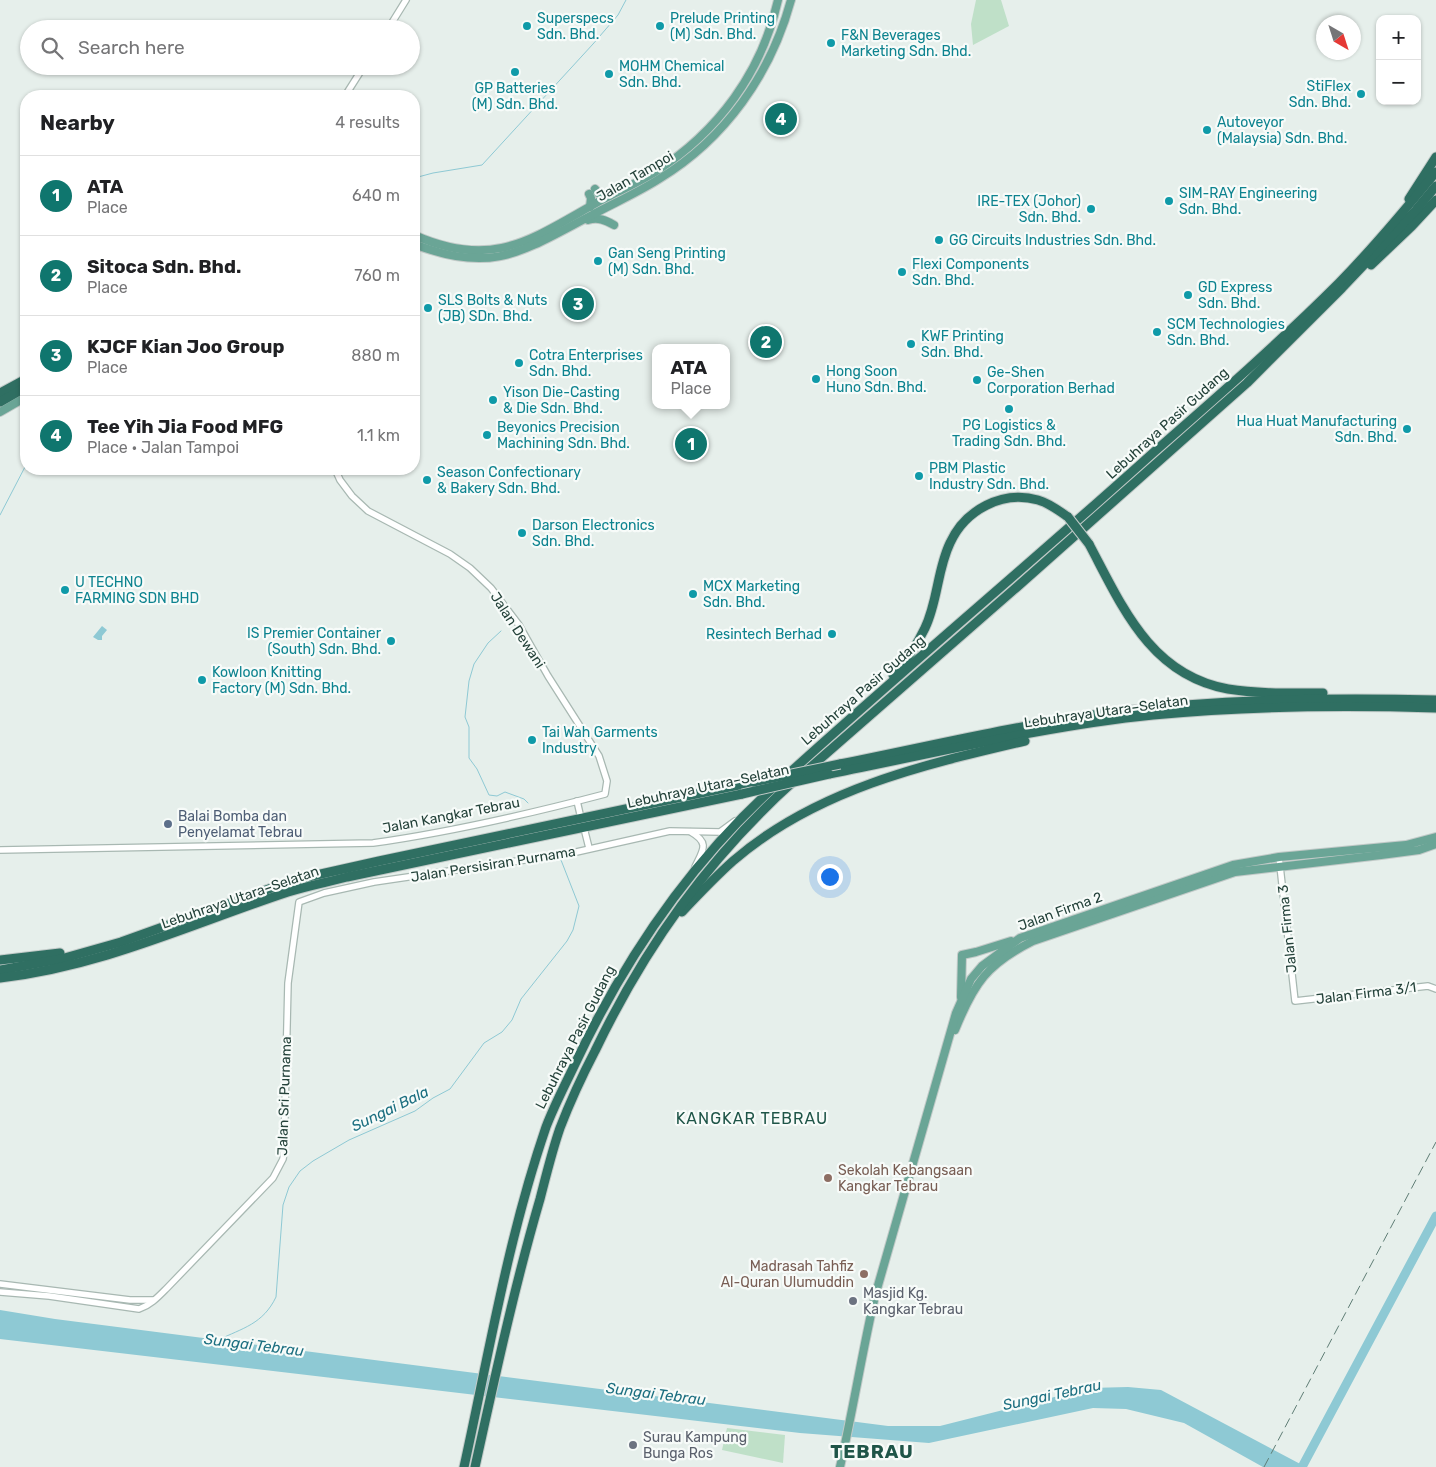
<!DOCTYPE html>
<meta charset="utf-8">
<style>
:root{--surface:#fff;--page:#f2f2f2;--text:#202124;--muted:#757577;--line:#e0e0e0;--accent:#0f766e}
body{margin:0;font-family:Rubik,sans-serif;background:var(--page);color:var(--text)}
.controls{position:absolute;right:15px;top:15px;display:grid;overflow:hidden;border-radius:10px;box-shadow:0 1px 4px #0004}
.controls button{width:45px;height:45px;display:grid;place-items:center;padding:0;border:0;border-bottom:1px solid var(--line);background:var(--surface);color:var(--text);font:25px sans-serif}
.compass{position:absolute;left:1316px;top:15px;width:45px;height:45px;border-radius:50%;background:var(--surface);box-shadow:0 1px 4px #0004;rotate:141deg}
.you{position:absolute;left:829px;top:876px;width:18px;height:18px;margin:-12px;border:4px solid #fff;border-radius:50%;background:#1a73e8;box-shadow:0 0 0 8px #1a73e833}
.badge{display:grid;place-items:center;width:32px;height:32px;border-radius:50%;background:var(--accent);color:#fff;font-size:16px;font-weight:700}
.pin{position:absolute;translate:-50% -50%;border:2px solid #fff;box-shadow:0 1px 5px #0006}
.popup{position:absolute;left:652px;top:344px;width:78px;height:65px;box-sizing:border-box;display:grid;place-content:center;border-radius:10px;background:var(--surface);filter:drop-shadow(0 1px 4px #0005);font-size:16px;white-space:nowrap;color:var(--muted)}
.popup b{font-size:19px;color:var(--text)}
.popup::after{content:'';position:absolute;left:50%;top:100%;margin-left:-10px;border:10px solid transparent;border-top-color:var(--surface)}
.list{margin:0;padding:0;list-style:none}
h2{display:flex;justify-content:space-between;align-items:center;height:65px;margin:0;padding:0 20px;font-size:21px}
h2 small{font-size:16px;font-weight:400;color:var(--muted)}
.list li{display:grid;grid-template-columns:32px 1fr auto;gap:15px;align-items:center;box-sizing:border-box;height:80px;padding:0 20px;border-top:1px solid var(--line)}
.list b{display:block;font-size:19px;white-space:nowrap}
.list p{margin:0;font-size:16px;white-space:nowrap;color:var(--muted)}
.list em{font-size:16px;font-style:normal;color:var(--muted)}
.icon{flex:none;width:28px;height:28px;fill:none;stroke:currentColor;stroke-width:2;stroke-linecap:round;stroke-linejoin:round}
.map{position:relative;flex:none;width:1436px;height:1467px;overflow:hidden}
.search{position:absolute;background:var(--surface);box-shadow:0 1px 4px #0004;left:20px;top:20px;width:400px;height:55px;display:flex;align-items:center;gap:12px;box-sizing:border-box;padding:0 18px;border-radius:28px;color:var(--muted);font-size:19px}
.panel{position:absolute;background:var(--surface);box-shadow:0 1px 4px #0004;left:20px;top:90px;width:400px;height:385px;border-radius:20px}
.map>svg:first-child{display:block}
.green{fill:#bfe0c8}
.water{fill:#8ec9d4}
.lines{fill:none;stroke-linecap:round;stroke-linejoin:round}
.stream{stroke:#8ec9d4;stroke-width:1}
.river{stroke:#8ec9d4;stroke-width:9}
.minor-casing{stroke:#a8b8b2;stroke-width:8}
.major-casing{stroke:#c2cac8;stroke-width:10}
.highway-casing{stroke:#c2cac8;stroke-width:11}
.minor{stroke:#fff;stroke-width:5.5}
.major{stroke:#6aa596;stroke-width:8}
.highway{stroke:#2f6f62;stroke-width:9}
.rail{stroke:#5f7d75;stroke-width:1;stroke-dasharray:10 5;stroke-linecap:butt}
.highway-bridge-casing{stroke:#c2cac8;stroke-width:11;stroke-linecap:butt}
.highway-bridge{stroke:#2f6f62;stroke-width:9}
.culture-dot{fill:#0f9aa8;stroke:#f7fbf9;stroke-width:2}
.service-dot{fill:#5c6f8a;stroke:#f7fbf9;stroke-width:2}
.education-dot{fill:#8d6e63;stroke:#f7fbf9;stroke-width:2}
.worship-dot{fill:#6b7280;stroke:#f7fbf9;stroke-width:2}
.labels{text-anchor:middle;stroke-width:4.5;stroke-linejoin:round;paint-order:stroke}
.culture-label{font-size:14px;fill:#0d838f;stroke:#f7fbf9;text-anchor:start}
.street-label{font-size:14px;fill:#24423a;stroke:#f7fbf9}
.service-label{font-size:14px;fill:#4e5e75;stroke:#f7fbf9;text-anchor:start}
.education-label{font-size:14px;fill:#785e54;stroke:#f7fbf9;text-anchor:start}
.worship-label{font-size:14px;fill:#5b616d;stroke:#f7fbf9;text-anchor:start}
.water-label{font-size:15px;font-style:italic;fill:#1c6f80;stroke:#f7fbf9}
.quarter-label{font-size:16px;letter-spacing:1px;fill:#1f5548;stroke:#f7fbf9}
.district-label{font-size:19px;font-weight:bold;letter-spacing:1px;fill:#1f5548;stroke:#f7fbf9}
</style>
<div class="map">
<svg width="1436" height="1467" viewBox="0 0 1436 1467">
<rect width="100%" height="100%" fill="#e6efeb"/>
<g class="green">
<path d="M976 0H1001L1009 26 973 45 971 24Z"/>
<path d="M727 1428 785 1435 783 1463 722 1450Z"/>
</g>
<g class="water">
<path d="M102 626 107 630 102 636V640H98L93 637Z"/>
<path d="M0 1310 55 1319 888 1426H940L1090 1388 1128 1387 1161 1390 1306 1467H1263L1184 1423 1126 1409 1093 1408 929 1443 800 1433 0 1339Z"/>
</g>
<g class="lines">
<g class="stream">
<path d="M414 180 418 177 433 173 482 165 593 44 618 15 626 0"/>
<path d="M0 515 26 465"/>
<path d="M501 631 488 643 474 664 469 681 465 717 469 727V758L477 769 489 795 497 796 505 792 524 799 528 803"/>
<path d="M218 1340C243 1328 263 1324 276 1297L283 1205 289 1187 300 1171 313 1161 349 1140 415 1111 433 1098 450 1089 484 1043 502 1032 512 1020 521 999 567 941 573 930 579 906 561 860"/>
</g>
<path class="river" d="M1302 1467 1436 1216"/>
<g class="minor-casing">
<g id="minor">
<path d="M388 29 406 0"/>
<path d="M345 96 364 66"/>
<path d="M577 801 580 814"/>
<path d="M585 832 589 848"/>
<path d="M691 832C710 843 703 850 695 867"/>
<path d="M0 850 373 843C451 832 529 814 605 794L607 781 599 756 548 676 519 625 491 588 470 568 450 554 368 511 352 496 340 480 335 469"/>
<path d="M1279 857 1295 1001 1428 986 1436 989"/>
<path d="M0 1284 130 1300H153"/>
<path d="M0 1292 49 1296 139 1309C151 1305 159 1296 167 1288L273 1178 283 1159 284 1151 288 983 299 902 324 893 374 882 572 853 670 831 720 832 735 821"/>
</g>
</g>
<g class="major-casing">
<g id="major">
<path d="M595 189 598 193 609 196"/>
<path d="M589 194 591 198 590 207"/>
<path d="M588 220C598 217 605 220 614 225"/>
<path d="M414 235C493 270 530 240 598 202 617 192 637 183 655 172 718 132 762 72 778 0"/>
<path d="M414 244C493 275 523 251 592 215 614 203 637 193 659 179 725 139 771 74 791 0"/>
<path d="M0 412 26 397"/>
<path d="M961 997 962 955 976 952 1011 941"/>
<path d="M955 1030C974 983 987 964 1033 941L1235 872 1381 855 1419 850 1436 844"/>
<path d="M840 1467C853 1410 862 1353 875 1296L956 1013 971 979 982 966 1020 938 1233 865 1279 857 1406 845 1436 837"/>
</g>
</g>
<g class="highway-casing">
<g id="highway">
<path d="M1409 199 1436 157"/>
<path d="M1371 265 1412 226 1436 200"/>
<path d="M0 393 26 379"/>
<path d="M0 402 26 387"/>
<path d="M1089 544C1122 606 1150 675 1228 689 1259 694 1292 693 1323 693"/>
<path d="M893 675C906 661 917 645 925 628 938 601 937 570 950 543 965 510 1002 490 1038 500 1049 503 1058 510 1068 517"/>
<path d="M840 764C926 747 1013 726 1100 714 1211 699 1324 697 1436 700"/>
<path d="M804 773 1017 587 1247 383 1342 288 1416 210 1436 186"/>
<path d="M829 774C936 753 1044 726 1153 715 1247 706 1342 705 1436 708"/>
<path d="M785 777C906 667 1032 562 1154 452 1217 397 1280 342 1339 283 1373 248 1405 210 1436 172"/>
<path d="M682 912C698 895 715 877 733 861 815 790 922 765 1025 741"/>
<path d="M0 960 60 953"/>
<path d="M0 970 61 959 121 942 294 880 379 861 753 782"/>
<path d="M0 978C103 966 191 924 288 892 307 886 328 882 347 877L742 794"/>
<path d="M464 1467C489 1353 508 1238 546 1127 554 1106 565 1085 575 1064 624 960 690 863 775 786"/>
<path d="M475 1467C495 1377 514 1288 540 1199 546 1176 552 1151 560 1128 570 1102 582 1076 595 1051 645 947 708 858 794 781"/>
</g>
</g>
<use href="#minor" class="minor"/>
<use href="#major" class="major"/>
<use href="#highway" class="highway"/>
<path class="rail" d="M1264 1467 1436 1142"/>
<g class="highway-bridge-casing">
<g id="highway-bridge">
<path d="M1068 517 1089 544"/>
<path d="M753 782 840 764"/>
<path d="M742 794 829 774"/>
</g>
</g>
<use href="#highway-bridge" class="highway-bridge"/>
</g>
<g class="culture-dot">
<circle cx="527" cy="26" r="5"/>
<circle cx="660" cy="26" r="5"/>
<circle cx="831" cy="43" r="5"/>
<circle cx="515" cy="72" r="5"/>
<circle cx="609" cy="74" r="5"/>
<circle cx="1361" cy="94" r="5"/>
<circle cx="1207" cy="130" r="5"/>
<circle cx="1169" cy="201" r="5"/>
<circle cx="1091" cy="209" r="5"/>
<circle cx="939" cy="240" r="5"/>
<circle cx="598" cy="261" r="5"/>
<circle cx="902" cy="272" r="5"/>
<circle cx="1188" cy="295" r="5"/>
<circle cx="428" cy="308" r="5"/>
<circle cx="1157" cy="332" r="5"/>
<circle cx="911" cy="344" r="5"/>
<circle cx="519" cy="363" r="5"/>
<circle cx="816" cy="379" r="5"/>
<circle cx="977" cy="380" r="5"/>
<circle cx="493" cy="400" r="5"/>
<circle cx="1009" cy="409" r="5"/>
<circle cx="1407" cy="429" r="5"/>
<circle cx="487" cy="435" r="5"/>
<circle cx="919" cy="476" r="5"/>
<circle cx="427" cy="480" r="5"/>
<circle cx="522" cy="533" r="5"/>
<circle cx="65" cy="590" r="5"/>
<circle cx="693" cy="594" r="5"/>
<circle cx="832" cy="634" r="5"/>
<circle cx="391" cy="641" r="5"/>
<circle cx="202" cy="680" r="5"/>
<circle cx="532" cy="740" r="5"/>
</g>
<circle class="service-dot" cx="168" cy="824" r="5"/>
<g class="education-dot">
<circle cx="828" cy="1178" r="5"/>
<circle cx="864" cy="1274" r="5"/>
</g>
<g class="worship-dot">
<circle cx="853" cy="1301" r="5"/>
<circle cx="633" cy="1445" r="5"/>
</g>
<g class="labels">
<g class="culture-label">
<text x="537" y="23">Superspecs<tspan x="537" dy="16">Sdn. Bhd.</tspan></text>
<text x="670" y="23">Prelude Printing<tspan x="670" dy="16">(M) Sdn. Bhd.</tspan></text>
<text x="841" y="40">F&amp;N Beverages<tspan x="841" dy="16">Marketing Sdn. Bhd.</tspan></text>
<text x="619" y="71">MOHM Chemical<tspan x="619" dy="16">Sdn. Bhd.</tspan></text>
<text x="1351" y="91" text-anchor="end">StiFlex<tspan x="1351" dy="16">Sdn. Bhd.</tspan></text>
<text x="515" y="93" text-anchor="middle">GP Batteries<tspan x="515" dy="16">(M) Sdn. Bhd.</tspan></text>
<text x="1217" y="127">Autoveyor<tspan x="1217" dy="16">(Malaysia) Sdn. Bhd.</tspan></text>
<text x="1179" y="198">SIM-RAY Engineering<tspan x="1179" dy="16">Sdn. Bhd.</tspan></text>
<text x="1081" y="206" text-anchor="end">IRE-TEX (Johor)<tspan x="1081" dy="16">Sdn. Bhd.</tspan></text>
<text x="949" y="245">GG Circuits Industries Sdn. Bhd.</text>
<text x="608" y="258">Gan Seng Printing<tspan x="608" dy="16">(M) Sdn. Bhd.</tspan></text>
<text x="912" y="269">Flexi Components<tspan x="912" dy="16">Sdn. Bhd.</tspan></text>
<text x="1198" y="292">GD Express<tspan x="1198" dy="16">Sdn. Bhd.</tspan></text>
<text x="438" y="305">SLS Bolts &amp; Nuts<tspan x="438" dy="16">(JB) SDn. Bhd.</tspan></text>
<text x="1167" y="329">SCM Technologies<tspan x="1167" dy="16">Sdn. Bhd.</tspan></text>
<text x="921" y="341">KWF Printing<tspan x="921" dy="16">Sdn. Bhd.</tspan></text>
<text x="529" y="360">Cotra Enterprises<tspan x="529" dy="16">Sdn. Bhd.</tspan></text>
<text x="826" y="376">Hong Soon<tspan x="826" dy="16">Huno Sdn. Bhd.</tspan></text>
<text x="987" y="377">Ge-Shen<tspan x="987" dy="16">Corporation Berhad</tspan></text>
<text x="503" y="397">Yison Die-Casting<tspan x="503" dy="16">&amp; Die Sdn. Bhd.</tspan></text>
<text x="1397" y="426" text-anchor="end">Hua Huat Manufacturing<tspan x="1397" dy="16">Sdn. Bhd.</tspan></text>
<text x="1009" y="430" text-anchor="middle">PG Logistics &amp;<tspan x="1009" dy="16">Trading Sdn. Bhd.</tspan></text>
<text x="497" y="432">Beyonics Precision<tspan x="497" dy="16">Machining Sdn. Bhd.</tspan></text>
<text x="929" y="473">PBM Plastic<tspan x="929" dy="16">Industry Sdn. Bhd.</tspan></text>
<text x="437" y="477">Season Confectionary<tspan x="437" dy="16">&amp; Bakery Sdn. Bhd.</tspan></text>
<text x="532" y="530">Darson Electronics<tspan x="532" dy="16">Sdn. Bhd.</tspan></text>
<text x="75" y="587">U TECHNO<tspan x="75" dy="16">FARMING SDN BHD</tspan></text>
<text x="703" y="591">MCX Marketing<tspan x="703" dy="16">Sdn. Bhd.</tspan></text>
<text x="381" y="638" text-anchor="end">IS Premier Container<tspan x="381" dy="16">(South) Sdn. Bhd.</tspan></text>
<text x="822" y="639" text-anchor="end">Resintech Berhad</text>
<text x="212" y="677">Kowloon Knitting<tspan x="212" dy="16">Factory (M) Sdn. Bhd.</tspan></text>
<text x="542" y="737">Tai Wah Garments<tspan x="542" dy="16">Industry</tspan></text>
</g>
<g class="street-label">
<text transform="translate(635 176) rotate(-30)" y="5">Jalan Tampoi</text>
<text transform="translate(1167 423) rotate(-42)" y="5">Lebuhraya Pasir Gudang</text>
<text transform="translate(518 630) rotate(57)" y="5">Jalan Dewani</text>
<text transform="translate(863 690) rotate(-41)" y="5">Lebuhraya Pasir Gudang</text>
<text transform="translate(1106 711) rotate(-8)" y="5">Lebuhraya Utara–Selatan</text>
<text transform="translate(708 786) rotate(-12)" y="5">Lebuhraya Utara–Selatan</text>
<text transform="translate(451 815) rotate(-11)" y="5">Jalan Kangkar Tebrau</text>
<text transform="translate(493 864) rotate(-9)" y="5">Jalan Persisiran Purnama</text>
<text transform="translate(240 897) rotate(-19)" y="5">Lebuhraya Utara–Selatan</text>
<text transform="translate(1060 911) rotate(-20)" y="5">Jalan Firma 2</text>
<text transform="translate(1287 929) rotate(-96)" y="5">Jalan Firma 3</text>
<text transform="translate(1366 993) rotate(-7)" y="5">Jalan Firma 3/1</text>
<text transform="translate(575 1037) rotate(-63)" y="5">Lebuhraya Pasir Gudang</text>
<text transform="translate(284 1096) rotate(-88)" y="5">Jalan Sri Purnama</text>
</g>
<g class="service-label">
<text x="178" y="821">Balai Bomba dan<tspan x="178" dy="16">Penyelamat Tebrau</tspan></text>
</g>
<g class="education-label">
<text x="838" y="1175">Sekolah Kebangsaan<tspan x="838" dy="16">Kangkar Tebrau</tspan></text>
<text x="854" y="1271" text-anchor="end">Madrasah Tahfiz<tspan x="854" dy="16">Al-Quran Ulumuddin</tspan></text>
</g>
<g class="worship-label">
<text x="863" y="1298">Masjid Kg.<tspan x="863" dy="16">Kangkar Tebrau</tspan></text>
<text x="643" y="1442">Surau Kampung<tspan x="643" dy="16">Bunga Ros</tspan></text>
</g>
<g class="water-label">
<text transform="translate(390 1109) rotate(-26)" y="5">Sungai Bala</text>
<text transform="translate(254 1345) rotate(7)" y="5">Sungai Tebrau</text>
<text transform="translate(656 1394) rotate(7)" y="5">Sungai Tebrau</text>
<text transform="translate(1052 1395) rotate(-12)" y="5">Sungai Tebrau</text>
</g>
<g class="quarter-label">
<text x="752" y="1124">KANGKAR TEBRAU</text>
</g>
<g class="district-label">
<text x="872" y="1458">TEBRAU</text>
</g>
</g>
</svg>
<div class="controls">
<button>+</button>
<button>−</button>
</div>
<svg class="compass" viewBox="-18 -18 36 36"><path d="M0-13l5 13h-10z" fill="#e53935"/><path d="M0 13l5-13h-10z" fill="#757577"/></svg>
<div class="you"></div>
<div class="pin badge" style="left:691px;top:444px">1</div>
<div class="popup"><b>ATA</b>Place</div>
<div class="pin badge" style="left:766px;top:342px">2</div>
<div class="pin badge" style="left:578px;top:304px">3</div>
<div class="pin badge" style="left:781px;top:119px">4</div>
<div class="search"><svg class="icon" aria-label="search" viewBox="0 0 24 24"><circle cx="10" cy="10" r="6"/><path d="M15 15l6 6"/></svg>Search here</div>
<section class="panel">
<h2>Nearby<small>4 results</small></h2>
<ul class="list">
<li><span class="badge">1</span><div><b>ATA</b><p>Place</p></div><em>640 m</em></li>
<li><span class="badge">2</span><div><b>Sitoca Sdn. Bhd.</b><p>Place</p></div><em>760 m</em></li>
<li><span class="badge">3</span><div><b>KJCF Kian Joo Group</b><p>Place</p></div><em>880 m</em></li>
<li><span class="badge">4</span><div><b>Tee Yih Jia Food MFG</b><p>Place · Jalan Tampoi</p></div><em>1.1 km</em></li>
</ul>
</section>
</div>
